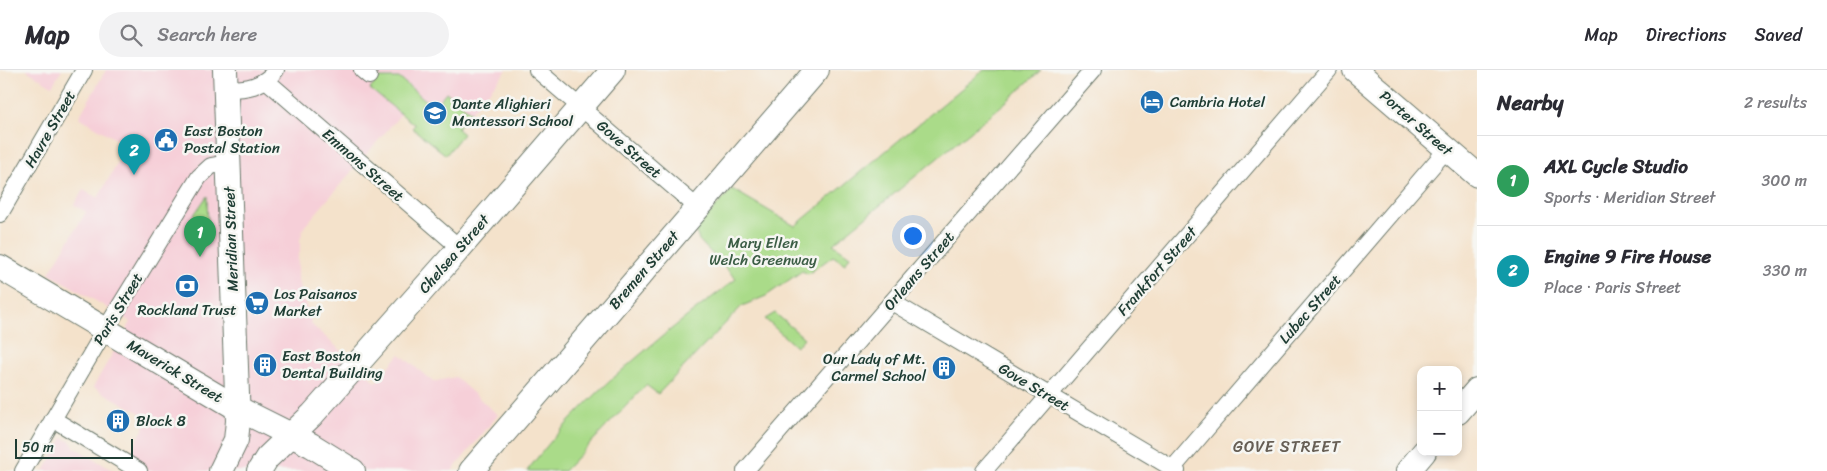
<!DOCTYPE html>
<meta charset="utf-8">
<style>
:root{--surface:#fff;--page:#f2f2f3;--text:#2b2b33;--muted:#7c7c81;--line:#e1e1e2;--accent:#1f6fb2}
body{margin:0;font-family:Sriracha,sans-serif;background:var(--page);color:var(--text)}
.controls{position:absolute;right:15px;bottom:15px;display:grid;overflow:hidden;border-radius:10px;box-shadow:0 2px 8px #0003}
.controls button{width:45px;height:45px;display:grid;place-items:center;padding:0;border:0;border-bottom:1px solid var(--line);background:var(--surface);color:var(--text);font:25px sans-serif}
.scale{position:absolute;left:15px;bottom:12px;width:118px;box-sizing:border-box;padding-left:5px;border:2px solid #1f3d34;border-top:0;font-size:14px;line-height:18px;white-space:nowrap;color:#1f3d34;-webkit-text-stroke:4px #f6f6f2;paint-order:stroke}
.you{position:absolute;left:912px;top:165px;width:18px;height:18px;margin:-12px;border:4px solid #fff;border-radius:50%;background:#1a73e8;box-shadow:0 0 0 8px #1a73e833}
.badge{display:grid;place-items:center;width:32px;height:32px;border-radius:50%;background:var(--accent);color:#fff;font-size:16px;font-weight:700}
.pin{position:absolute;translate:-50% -41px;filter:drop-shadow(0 1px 2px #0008)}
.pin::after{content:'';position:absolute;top:26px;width:18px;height:15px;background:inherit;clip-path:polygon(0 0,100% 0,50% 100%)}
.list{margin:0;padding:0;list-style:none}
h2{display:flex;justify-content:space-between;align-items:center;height:65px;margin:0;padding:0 20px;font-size:21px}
h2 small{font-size:16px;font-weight:400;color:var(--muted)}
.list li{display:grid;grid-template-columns:32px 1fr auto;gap:15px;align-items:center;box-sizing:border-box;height:90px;padding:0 20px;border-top:1px solid var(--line)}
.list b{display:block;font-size:19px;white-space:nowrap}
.list p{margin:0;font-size:16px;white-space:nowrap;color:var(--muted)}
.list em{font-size:16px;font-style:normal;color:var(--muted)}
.icon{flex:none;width:28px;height:28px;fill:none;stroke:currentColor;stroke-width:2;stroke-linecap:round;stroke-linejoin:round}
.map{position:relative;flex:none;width:1477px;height:401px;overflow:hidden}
header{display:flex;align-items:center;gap:30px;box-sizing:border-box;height:70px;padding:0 25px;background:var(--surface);border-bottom:1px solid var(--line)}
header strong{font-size:24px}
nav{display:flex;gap:28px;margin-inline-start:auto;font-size:18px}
.search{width:350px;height:45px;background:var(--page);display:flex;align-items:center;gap:12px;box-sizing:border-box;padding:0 18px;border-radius:28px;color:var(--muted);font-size:19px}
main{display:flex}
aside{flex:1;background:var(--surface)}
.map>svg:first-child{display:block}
.built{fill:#f6cfd8}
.green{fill:#aadb89;stroke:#648c5e}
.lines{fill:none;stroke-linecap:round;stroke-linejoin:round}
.street-casing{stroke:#6a7769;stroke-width:18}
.secondary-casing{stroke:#6a7769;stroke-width:26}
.street{stroke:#fff;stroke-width:16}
.secondary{stroke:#fff;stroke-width:24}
.labels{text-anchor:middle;stroke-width:5;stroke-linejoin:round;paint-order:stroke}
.poi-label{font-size:15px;fill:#1f3d34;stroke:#f6f6f2;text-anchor:start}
.street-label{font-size:15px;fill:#1f3d34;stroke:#f6f6f2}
.park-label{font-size:15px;fill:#3b5d45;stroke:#f6f6f2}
.neighbourhood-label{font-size:16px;letter-spacing:1px;fill:#665e54;stroke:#f6f6f2}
</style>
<header>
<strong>Map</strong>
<div class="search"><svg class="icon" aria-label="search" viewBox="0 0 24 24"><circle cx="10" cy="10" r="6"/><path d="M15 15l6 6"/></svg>Search here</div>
<nav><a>Map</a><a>Directions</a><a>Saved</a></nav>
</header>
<main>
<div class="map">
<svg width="1477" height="401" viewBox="0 0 1477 401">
<rect width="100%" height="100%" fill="#f6f6f2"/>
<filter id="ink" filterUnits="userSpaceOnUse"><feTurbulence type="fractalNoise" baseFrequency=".02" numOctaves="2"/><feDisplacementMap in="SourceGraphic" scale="10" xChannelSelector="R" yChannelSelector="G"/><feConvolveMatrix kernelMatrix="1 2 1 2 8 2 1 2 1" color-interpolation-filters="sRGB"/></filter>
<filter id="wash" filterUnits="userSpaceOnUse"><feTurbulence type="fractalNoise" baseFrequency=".0096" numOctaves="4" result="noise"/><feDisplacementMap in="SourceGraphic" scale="20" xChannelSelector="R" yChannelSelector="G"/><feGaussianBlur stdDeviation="1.12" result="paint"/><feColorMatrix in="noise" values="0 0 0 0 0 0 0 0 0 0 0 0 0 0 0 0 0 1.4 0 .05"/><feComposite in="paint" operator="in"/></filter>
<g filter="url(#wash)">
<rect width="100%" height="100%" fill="#f4e2cb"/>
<g class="built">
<path d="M26 0H62L52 16Z"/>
<path d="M106 0H507L457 59 463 64 446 85 412 58 415 55 401 44 304 157 300 170V183L298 184V211L312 255 376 312 400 284 433 312 455 307 498 345 452 401H121L149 348 93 317 131 252 49 203 86 142 74 135 83 120 98 128 127 76 79 47Z"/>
<path d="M63 368 71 372 74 377 114 401H44Z"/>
</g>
<g class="green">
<path d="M984 0H1041L1006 32 833 174 850 186 845 194 833 186 808 204 802 201 766 226 742 236 658 324 646 315 564 401H527C584 325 661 266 736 209L699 170 695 160 732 119 795 156Z"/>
<path d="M379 8H399L434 37 446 22 471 42 457 59 463 64 446 85 412 58 415 55 370 19Z"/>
<path d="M207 126 208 158 191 149Z"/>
<path d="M775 243 804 268 796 277 765 249Z"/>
</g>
</g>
<g filter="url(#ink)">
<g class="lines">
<g class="street-casing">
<g id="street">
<path d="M362 0 369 6"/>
<path d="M537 0 698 138"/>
<path d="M267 11 460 178"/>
<path d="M226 19C247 19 262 17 276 0"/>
<path d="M0 144 84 0"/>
<path d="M892 232 1177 401"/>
<path d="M53 349 139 401"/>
<path d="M1173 398 1447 79"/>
<path d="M23 401 105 260 199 107 211 96 227 93"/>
<path d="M745 401 1093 0"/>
<path d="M984 401 1329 0"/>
</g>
</g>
<g class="secondary-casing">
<g id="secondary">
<path d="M1355 0 1477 105"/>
<path d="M0 197 237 338 311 375 353 401"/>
<path d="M1458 342 1477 320"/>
<path d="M221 401 236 370 238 351 225 0"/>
<path d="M259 401 267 388 312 345 451 188 613 0"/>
<path d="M471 401 817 0"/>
<path d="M1408 401 1424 382"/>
</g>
</g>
<use href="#street" class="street"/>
<use href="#secondary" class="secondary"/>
</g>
</g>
<defs>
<g id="hotel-disc" transform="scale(1.25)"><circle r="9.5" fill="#1f6fb2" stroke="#f6f6f2"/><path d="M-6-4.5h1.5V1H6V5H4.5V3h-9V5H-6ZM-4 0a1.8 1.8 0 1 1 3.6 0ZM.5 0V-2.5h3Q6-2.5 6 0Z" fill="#fff"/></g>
<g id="school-disc" transform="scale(1.25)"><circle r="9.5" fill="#1f6fb2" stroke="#f6f6f2"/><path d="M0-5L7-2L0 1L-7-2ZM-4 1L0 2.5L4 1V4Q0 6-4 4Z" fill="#fff"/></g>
<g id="civic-disc" transform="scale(1.25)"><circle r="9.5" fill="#1f6fb2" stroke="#f6f6f2"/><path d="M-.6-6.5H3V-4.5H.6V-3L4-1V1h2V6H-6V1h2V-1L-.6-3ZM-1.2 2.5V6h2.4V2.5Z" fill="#fff"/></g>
<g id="bank-disc" transform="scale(1.25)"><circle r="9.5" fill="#1f6fb2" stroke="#f6f6f2"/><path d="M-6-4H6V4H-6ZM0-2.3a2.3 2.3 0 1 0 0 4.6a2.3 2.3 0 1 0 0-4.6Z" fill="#fff"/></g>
<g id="supermarket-disc" transform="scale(1.25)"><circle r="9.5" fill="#1f6fb2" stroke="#f6f6f2"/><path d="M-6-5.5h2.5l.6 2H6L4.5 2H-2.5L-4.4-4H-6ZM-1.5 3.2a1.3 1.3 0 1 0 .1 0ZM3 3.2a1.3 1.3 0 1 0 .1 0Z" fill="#fff"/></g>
<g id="building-disc" transform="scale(1.25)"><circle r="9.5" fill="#1f6fb2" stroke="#f6f6f2"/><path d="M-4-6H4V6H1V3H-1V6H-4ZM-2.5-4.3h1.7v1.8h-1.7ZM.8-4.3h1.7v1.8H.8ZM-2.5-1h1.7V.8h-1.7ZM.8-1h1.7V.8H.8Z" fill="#fff"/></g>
</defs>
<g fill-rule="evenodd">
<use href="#hotel-disc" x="1152" y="32"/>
<use href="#school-disc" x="435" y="43"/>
<use href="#civic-disc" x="166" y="70"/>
<use href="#bank-disc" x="187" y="216"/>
<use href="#supermarket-disc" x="257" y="233"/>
<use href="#building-disc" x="265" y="295"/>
<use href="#building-disc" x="944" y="298"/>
<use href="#building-disc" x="118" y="351"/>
</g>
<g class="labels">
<g class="poi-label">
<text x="1170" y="37">Cambria Hotel</text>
<text x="452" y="39">Dante Alighieri<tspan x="452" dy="17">Montessori School</tspan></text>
<text x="184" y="66">East Boston<tspan x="184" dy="17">Postal Station</tspan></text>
<text x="274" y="229">Los Paisanos<tspan x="274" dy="17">Market</tspan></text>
<text x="187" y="245" text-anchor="middle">Rockland Trust</text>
<text x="282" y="291">East Boston<tspan x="282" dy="17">Dental Building</tspan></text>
<text x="926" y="294" text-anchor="end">Our Lady of Mt.<tspan x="926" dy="17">Carmel School</tspan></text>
<text x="136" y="356">Block 8</text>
</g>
<g class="street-label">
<text transform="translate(1416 53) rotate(41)" y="5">Porter Street</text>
<text transform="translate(50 59) rotate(-60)" y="5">Havre Street</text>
<text transform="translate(629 79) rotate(41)" y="5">Gove Street</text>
<text transform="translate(363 95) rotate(41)" y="5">Emmons Street</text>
<text transform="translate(231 169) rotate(-92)" y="5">Meridian Street</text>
<text transform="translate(454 184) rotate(-49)" y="5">Chelsea Street</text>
<text transform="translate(644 200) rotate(-49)" y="5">Bremen Street</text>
<text transform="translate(919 201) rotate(-49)" y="5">Orleans Street</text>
<text transform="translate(1157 201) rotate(-49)" y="5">Frankfort Street</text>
<text transform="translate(118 239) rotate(-59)" y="5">Paris Street</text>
<text transform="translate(1310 239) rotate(-49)" y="5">Lubec Street</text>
<text transform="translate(175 301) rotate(31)" y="5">Maverick Street</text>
<text transform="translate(1034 317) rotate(31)" y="5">Gove Street</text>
</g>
<g class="park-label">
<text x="763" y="178">Mary Ellen<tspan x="763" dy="17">Welch Greenway</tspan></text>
</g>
<g class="neighbourhood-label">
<text x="1287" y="382">GOVE STREET</text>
</g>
</g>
</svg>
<div class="controls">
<button>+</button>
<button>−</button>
</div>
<div class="scale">50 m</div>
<div class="you"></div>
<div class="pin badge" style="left:200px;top:187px;background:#2e9e5b">1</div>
<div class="pin badge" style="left:134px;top:105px;background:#0f9aa8">2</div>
</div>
<aside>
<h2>Nearby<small>2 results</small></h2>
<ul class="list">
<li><span class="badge" style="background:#2e9e5b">1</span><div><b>AXL Cycle Studio</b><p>Sports · Meridian Street</p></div><em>300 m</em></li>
<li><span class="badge" style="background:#0f9aa8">2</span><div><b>Engine 9 Fire House</b><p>Place · Paris Street</p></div><em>330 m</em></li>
</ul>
</aside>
</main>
